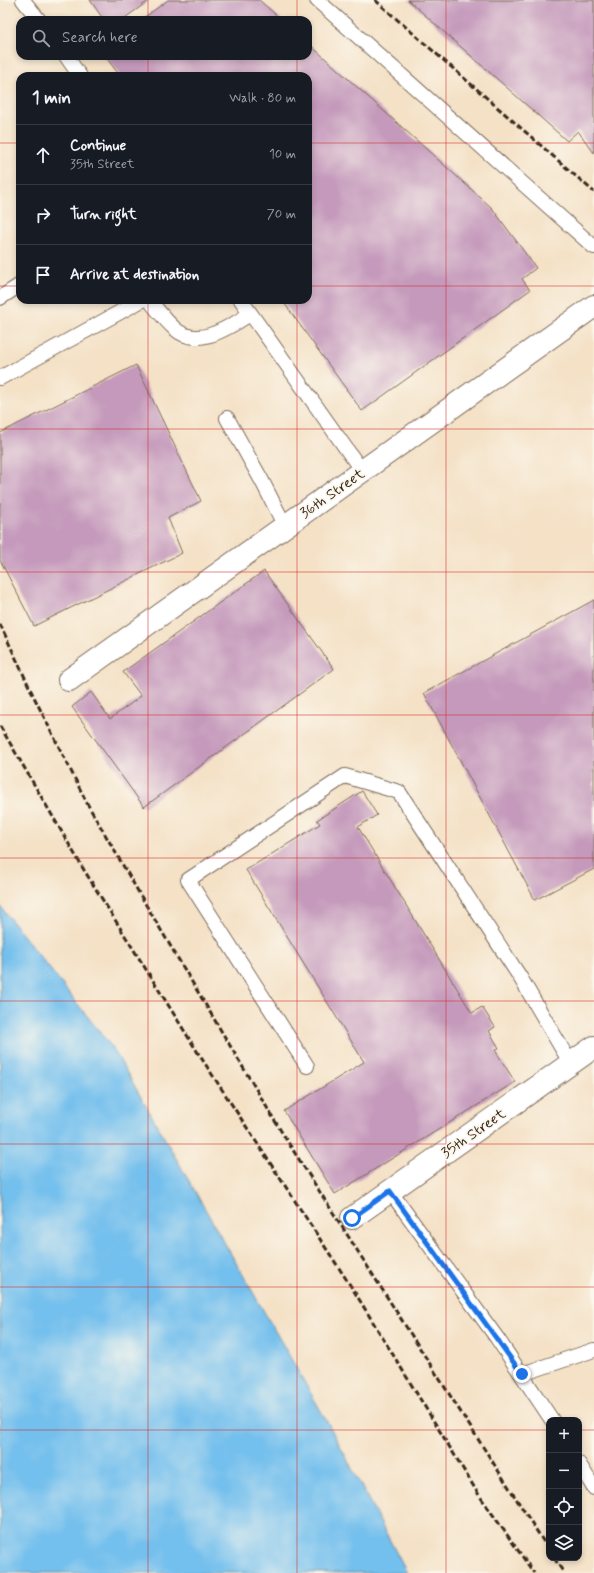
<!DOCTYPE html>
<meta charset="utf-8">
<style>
:root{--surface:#171b24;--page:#242831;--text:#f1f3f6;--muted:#9ea1a6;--line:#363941}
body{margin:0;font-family:Mynerve,sans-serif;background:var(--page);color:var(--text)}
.controls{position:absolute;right:12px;bottom:12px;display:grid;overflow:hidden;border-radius:8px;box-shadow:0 2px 6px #0003}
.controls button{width:36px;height:36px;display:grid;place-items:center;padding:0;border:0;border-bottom:1px solid var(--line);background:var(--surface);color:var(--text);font:20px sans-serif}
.stop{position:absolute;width:12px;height:12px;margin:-9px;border:3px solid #1a73e8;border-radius:50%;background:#fff}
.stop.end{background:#1a73e8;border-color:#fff;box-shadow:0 1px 4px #0008}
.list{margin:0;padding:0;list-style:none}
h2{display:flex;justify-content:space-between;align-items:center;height:52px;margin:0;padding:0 16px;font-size:17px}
h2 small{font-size:13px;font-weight:400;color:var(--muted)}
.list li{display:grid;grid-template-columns:26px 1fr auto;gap:12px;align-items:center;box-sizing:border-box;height:60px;padding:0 16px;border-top:1px solid var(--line)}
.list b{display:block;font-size:15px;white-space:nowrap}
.list p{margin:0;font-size:13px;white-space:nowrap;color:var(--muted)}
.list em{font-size:13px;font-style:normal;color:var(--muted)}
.icon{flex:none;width:22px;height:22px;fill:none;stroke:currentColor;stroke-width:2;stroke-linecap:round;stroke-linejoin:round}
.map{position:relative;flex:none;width:594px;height:1573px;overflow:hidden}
.search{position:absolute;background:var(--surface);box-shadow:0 2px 6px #0003;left:16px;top:16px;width:296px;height:44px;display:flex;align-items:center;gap:10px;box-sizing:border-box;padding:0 14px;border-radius:12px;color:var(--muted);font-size:15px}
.panel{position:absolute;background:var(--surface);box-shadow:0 2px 6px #0003;left:16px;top:72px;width:296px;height:232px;border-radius:12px}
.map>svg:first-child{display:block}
.water{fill:#73bfed;stroke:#577486}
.building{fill:#c499bb}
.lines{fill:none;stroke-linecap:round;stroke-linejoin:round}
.lane-casing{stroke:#7c6a59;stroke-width:16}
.street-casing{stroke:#7c6a59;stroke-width:24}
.lane{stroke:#fff;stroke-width:14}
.street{stroke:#fff;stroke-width:22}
.rail{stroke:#3b2a1e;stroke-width:3;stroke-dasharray:6 3;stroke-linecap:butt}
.route{stroke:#1a73e8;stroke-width:5}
.grid{fill:none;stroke:#d62828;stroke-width:1;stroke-opacity:0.55}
.labels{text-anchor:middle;stroke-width:3.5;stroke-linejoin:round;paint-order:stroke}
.street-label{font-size:15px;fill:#3b2a1e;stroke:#fbf7ec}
</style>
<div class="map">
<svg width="594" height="1573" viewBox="0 0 594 1573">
<rect width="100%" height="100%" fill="#fbf7ec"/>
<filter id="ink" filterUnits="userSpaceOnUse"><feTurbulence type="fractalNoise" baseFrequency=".025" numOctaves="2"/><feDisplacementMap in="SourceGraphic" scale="8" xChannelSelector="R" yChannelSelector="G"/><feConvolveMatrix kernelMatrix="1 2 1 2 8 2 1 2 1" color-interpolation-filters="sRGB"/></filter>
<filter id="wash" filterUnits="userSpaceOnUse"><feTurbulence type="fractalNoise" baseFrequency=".012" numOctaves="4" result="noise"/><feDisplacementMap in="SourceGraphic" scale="16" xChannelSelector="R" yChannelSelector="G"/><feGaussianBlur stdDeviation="0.9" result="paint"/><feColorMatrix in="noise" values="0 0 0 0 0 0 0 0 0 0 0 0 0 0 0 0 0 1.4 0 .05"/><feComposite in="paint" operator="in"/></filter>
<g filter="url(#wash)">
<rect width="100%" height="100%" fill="#f4e1c6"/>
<path class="water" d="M0 906 114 1050 329 1425 407 1573H0Z"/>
<g id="blocks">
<g class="building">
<path d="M90 0H150L122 20H104Z"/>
<path d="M168 0H259L282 20H141Z"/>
<path d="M408 0H594V153L578 131 567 141Z"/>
<path d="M308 43 492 208 536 268 522 279 530 290 362 411 282 300H308V76H120L105 56H308Z"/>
<path d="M136 365 201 501 168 518 182 553 34 626 0 560V433Z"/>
<path d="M264 571 334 669 144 807 72 707 91 692 110 719 141 696 123 672Z"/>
<path d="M594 600V869L535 900 424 693Z"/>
<path d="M362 791 377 815 358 827 472 1013 482 1007 495 1027 489 1031 499 1048 495 1050 515 1082 335 1194 284 1111 364 1062 246 870 320 824 317 820Z"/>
</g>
</g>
</g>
<g filter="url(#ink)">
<use href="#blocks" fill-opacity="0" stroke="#7c6a59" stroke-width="1"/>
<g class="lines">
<g class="lane-casing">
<g id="lane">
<path d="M23 0 39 20"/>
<path d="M317 0 594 247"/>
<path d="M66 56 80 76"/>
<path d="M0 298 20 285"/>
<path d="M149 300C157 309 165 320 174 328 197 350 229 327 250 314"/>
<path d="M241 300 362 471"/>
<path d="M0 378 142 300"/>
<path d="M227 418 262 481 285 526"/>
<path d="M307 1066 188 880 345 776 399 792 520 977 571 1064"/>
<path d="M390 1191 497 1338 552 1420"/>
<path d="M522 1374 594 1350"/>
<path d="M579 1464 594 1488"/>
</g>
</g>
<g class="street-casing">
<g id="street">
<path d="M69 680 594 306"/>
<path d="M352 1218 594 1047"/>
</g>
</g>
<use href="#lane" class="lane"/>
<use href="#street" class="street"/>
<g class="rail">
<path d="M375 0 594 192"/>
<path d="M0 624 33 695 88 805 146 905 284 1136 549 1550"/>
<path d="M0 726 84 870 200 1056 354 1291 479 1495 534 1573"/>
<path d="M554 1558 564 1573"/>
</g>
</g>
</g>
<g class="lines" filter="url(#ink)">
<path class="route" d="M352 1218 390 1191 522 1374"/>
</g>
<path class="grid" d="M148 0V20M297 0V20M446 0V1573M148 56V76M297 56V76M0 143H20M308 143H594M0 286H20M308 286H594M148 300V1573M297 300V1573M0 429H594M0 572H594M0 715H594M0 858H594M0 1001H594M0 1144H594M0 1287H594M0 1430H549M579 1430H594"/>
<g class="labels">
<g class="street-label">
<text transform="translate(332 493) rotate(-35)" y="5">36th Street</text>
<text transform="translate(473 1133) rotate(-35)" y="5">35th Street</text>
</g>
</g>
</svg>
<div class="controls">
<button>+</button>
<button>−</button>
<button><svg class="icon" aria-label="locate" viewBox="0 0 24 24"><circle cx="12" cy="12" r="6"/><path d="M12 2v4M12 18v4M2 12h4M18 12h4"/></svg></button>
<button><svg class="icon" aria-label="layers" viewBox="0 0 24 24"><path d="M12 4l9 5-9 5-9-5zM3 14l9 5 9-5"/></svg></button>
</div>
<div class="stop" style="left:352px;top:1218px"></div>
<div class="stop end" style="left:522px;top:1374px"></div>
<div class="search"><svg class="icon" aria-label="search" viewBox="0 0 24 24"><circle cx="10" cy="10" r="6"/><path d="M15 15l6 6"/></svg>Search here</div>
<section class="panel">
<h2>1 min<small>Walk · 80 m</small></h2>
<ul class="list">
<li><svg class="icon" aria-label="ahead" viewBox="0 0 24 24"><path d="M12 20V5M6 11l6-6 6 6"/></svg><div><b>Continue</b><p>35th Street</p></div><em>10 m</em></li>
<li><svg class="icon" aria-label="right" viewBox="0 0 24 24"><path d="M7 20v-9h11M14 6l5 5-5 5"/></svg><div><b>Turn right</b></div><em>70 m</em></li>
<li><svg class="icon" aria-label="arrive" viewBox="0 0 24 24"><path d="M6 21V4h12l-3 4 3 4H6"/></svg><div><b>Arrive at destination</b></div></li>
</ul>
</section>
</div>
